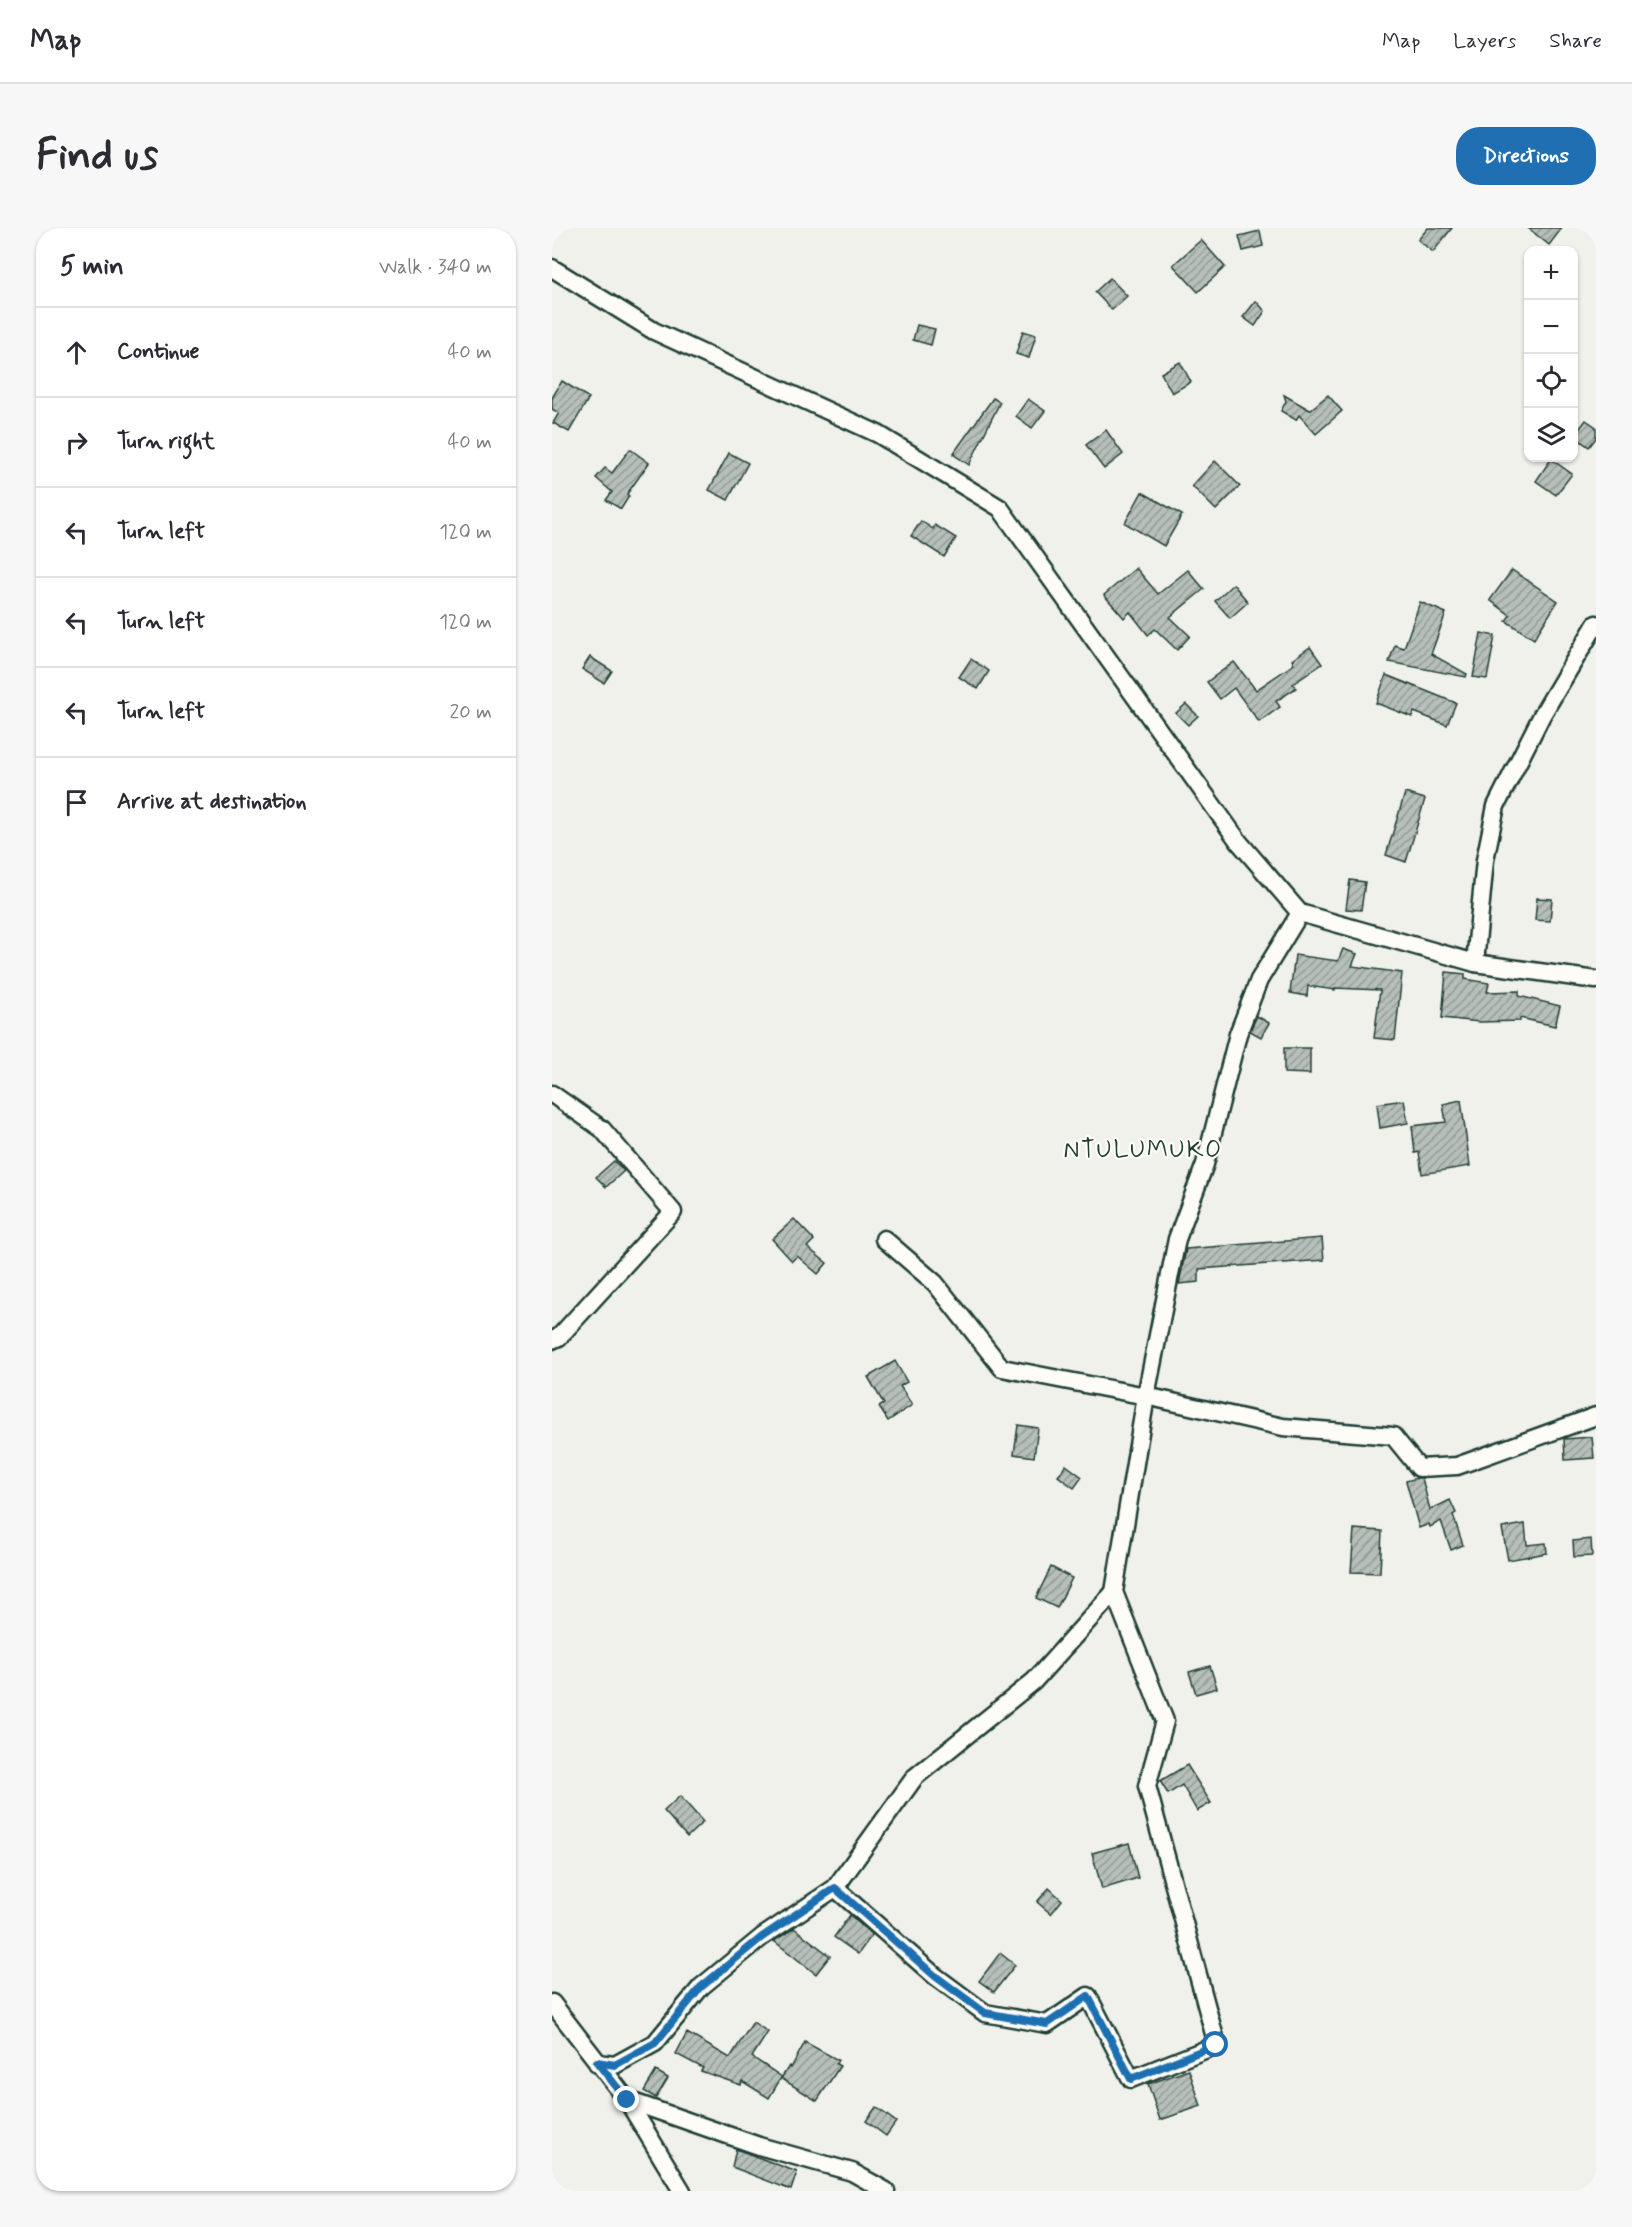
<!DOCTYPE html>
<meta charset="utf-8">
<style>
:root{--surface:#fff;--page:#f7f7f7;--text:#2b2b33;--muted:#7c7c81;--line:#e1e1e2;--accent:#1f6fb2}
body{margin:0;font-family:Mynerve,sans-serif;background:var(--page);color:var(--text)}
.controls{position:absolute;right:18px;top:18px;display:grid;overflow:hidden;border-radius:12px;box-shadow:0 2px 4px #0004}
.controls button{width:54px;height:54px;display:grid;place-items:center;padding:0;border:0;border-bottom:2px solid var(--line);background:var(--surface);color:var(--text);font:30px sans-serif}
.stop{position:absolute;width:18px;height:18px;margin:-14px;border:4px solid #1f6fb2;border-radius:50%;background:#fff}
.stop.end{background:#1f6fb2;border-color:#fff;box-shadow:0 2px 6px #0008}
.list{margin:0;padding:0;list-style:none}
h2{display:flex;justify-content:space-between;align-items:center;height:78px;margin:0;padding:0 24px;font-size:26px}
h2 small{font-size:20px;font-weight:400;color:var(--muted)}
.list li{display:grid;grid-template-columns:39px 1fr auto;gap:18px;align-items:center;box-sizing:border-box;height:90px;padding:0 24px;border-top:2px solid var(--line)}
.list b{display:block;font-size:22px;white-space:nowrap}
.list em{font-size:20px;font-style:normal;color:var(--muted)}
.icon{flex:none;width:33px;height:33px;fill:none;stroke:currentColor;stroke-width:2;stroke-linecap:round;stroke-linejoin:round}
.map{position:relative;flex:none;width:1044px;height:1963px;overflow:hidden;border-radius:24px}
header{display:flex;align-items:center;gap:36px;box-sizing:border-box;height:84px;padding:0 30px;background:var(--surface);border-bottom:2px solid var(--line)}
header strong{font-size:28px}
nav{display:flex;gap:33px;margin-inline-start:auto;font-size:21px}
.intro{display:flex;align-items:center;justify-content:space-between;box-sizing:border-box;height:144px;padding:0 36px}
h1{margin:0;font-size:42px}
.button{padding:15px 27px;border-radius:24px;background:var(--accent);color:#fff;font-size:21px;font-weight:700}
main{display:flex;gap:36px;padding:0 36px}
aside{flex:1;background:var(--surface);border-radius:24px;box-shadow:0 2px 4px #0004}
.map>svg:first-child{display:block}
.building{fill:url(#building-hatch);stroke:#1f3d34;stroke-width:1.5}
.lines{fill:none;stroke-linecap:round;stroke-linejoin:round}
.minor-casing{stroke:#1f3d34;stroke-width:21}
.minor{stroke:#fdfcf7;stroke-width:16}
.route{stroke:#1f6fb2;stroke-width:8}
.labels{text-anchor:middle;stroke-width:4.5;stroke-linejoin:round;paint-order:stroke}
.quarter-label{font-size:24px;letter-spacing:1.5px;fill:#1f3d34;stroke:#fdfcf7}
</style>
<header>
<strong>Map</strong>
<nav><a>Map</a><a>Layers</a><a>Share</a></nav>
</header>
<div class="intro"><h1>Find us</h1><a class="button">Directions</a></div>
<main>
<aside>
<h2>5 min<small>Walk · 340 m</small></h2>
<ul class="list">
<li><svg class="icon" aria-label="ahead" viewBox="0 0 24 24"><path d="M12 20V5M6 11l6-6 6 6"/></svg><div><b>Continue</b></div><em>40 m</em></li>
<li><svg class="icon" aria-label="right" viewBox="0 0 24 24"><path d="M7 20v-9h11M14 6l5 5-5 5"/></svg><div><b>Turn right</b></div><em>40 m</em></li>
<li><svg class="icon" aria-label="left" viewBox="0 0 24 24"><path d="M17 20v-9H6M10 6l-5 5 5 5"/></svg><div><b>Turn left</b></div><em>120 m</em></li>
<li><svg class="icon" aria-label="left" viewBox="0 0 24 24"><path d="M17 20v-9H6M10 6l-5 5 5 5"/></svg><div><b>Turn left</b></div><em>120 m</em></li>
<li><svg class="icon" aria-label="left" viewBox="0 0 24 24"><path d="M17 20v-9H6M10 6l-5 5 5 5"/></svg><div><b>Turn left</b></div><em>20 m</em></li>
<li><svg class="icon" aria-label="arrive" viewBox="0 0 24 24"><path d="M6 21V4h12l-3 4 3 4H6"/></svg><div><b>Arrive at destination</b></div></li>
</ul>
</aside>
<div class="map">
<svg width="1044" height="1963" viewBox="0 0 1044 1963">
<defs>
<pattern id="building-hatch" width="6" height="6" patternUnits="userSpaceOnUse" patternTransform="scale(1.5)"><rect width="6" height="6" fill="#b6bfb8"/><path d="M-1 1l2-2M0 6l6-6M5 7l2-2" fill="none" stroke="#939c96"/></pattern>
</defs>
<rect width="100%" height="100%" fill="#f0f1eb"/>
<filter id="ink" filterUnits="userSpaceOnUse"><feTurbulence type="fractalNoise" baseFrequency=".0167" numOctaves="2"/><feDisplacementMap in="SourceGraphic" scale="12" xChannelSelector="R" yChannelSelector="G"/><feConvolveMatrix kernelMatrix="1 2 1 2 8 2 1 2 1" color-interpolation-filters="sRGB"/></filter>
<g filter="url(#ink)">
<g class="building">
<path d="M876 0H900L881 24 866 12Z"/>
<path d="M976 0H1010L997 17Z"/>
<path d="M708 3 711 18 691 23 687 8Z"/>
<path d="M649 12 673 39 646 64 621 37Z"/>
<path d="M558 50 575 68 560 82 543 64Z"/>
<path d="M704 73 713 83 703 98 691 89Z"/>
<path d="M365 97 383 101 379 117 361 112Z"/>
<path d="M471 103 484 107 477 130 464 126Z"/>
<path d="M628 134 639 154 620 165 609 145Z"/>
<path d="M10 153 37 170 17 204 1 195 7 185 0 181V170Z"/>
<path d="M732 167 758 182 776 167 790 183 764 206 747 187 744 192 729 183 734 173Z"/>
<path d="M441 170 448 174 417 237 401 226Z"/>
<path d="M476 171 493 183 480 200 464 188Z"/>
<path d="M1034 192 1044 199V210L1037 219 1022 208Z"/>
<path d="M554 202 571 226 552 241 534 217Z"/>
<path d="M78 221 97 235 75 266 77 268 69 281 54 272 60 264 44 250 53 240 60 245Z"/>
<path d="M177 225 196 235 176 272 157 262Z"/>
<path d="M999 231 1020 246 1004 267 984 253Z"/>
<path d="M663 233 688 258 664 282 640 258Z"/>
<path d="M590 264 630 287 612 318 573 295Z"/>
<path d="M369 293 381 301 383 297 404 310 392 329 359 308Z"/>
<path d="M584 340 606 366 636 342 652 361 618 389 638 408 625 422 603 401 596 407 578 384 572 390 552 367Z"/>
<path d="M960 342 1006 373 982 411 954 393 958 387 938 372Z"/>
<path d="M681 356 696 374 678 390 663 373Z"/>
<path d="M868 374 894 385 879 426 915 446 914 449 837 434 843 417 852 420Z"/>
<path d="M929 405 943 408 935 451 921 449Z"/>
<path d="M758 419 770 436 741 456 744 460 724 473 728 479 707 494 682 460 668 471 655 454 682 434 704 462 742 436 740 432Z"/>
<path d="M38 429 60 443 52 455 30 441Z"/>
<path d="M419 431 437 443 426 461 407 449Z"/>
<path d="M834 447 904 475 895 497 862 484 860 489 824 475Z"/>
<path d="M634 476 646 488 636 497 624 485Z"/>
<path d="M853 565 873 571 854 634 834 627Z"/>
<path d="M798 652 813 654 809 682 794 681Z"/>
<path d="M985 670 1000 671 998 693 983 692Z"/>
<path d="M791 721 805 726 800 738 850 745 843 812 822 810 828 762 783 760V762L756 758 755 768 738 765 743 727 786 733Z"/>
<path d="M894 744 913 746V751L937 755 935 764 967 763V768L1008 778 1003 798 968 790V793L928 794 890 790Z"/>
<path d="M705 788 717 795 709 809 698 803Z"/>
<path d="M732 820H758V846L732 845Z"/>
<path d="M852 872 856 895 828 900 825 876Z"/>
<path d="M909 872 918 938 870 946 867 924 863 925 860 898 894 894 891 876Z"/>
<path d="M62 933 72 943 54 959 44 949Z"/>
<path d="M242 991 262 1012 255 1019 275 1035 266 1046 245 1028 240 1033 220 1011Z"/>
<path d="M770 1010 772 1032 647 1041V1054L627 1056 634 1021Z"/>
<path d="M343 1133 355 1154 348 1158 360 1177 336 1193 327 1179 332 1176 316 1149Z"/>
<path d="M466 1197 486 1200 482 1229 462 1226Z"/>
<path d="M1040 1209 1042 1230 1013 1232 1012 1211Z"/>
<path d="M514 1237 530 1249 522 1260 506 1248Z"/>
<path d="M865 1250H870L878 1282 898 1272 904 1285 901 1287 911 1317 899 1322 889 1293 878 1299 877 1296 867 1300 854 1253Z"/>
<path d="M973 1296 975 1317 994 1315 995 1325 956 1332 950 1300Z"/>
<path d="M802 1301 830 1303 828 1345 799 1344Z"/>
<path d="M1039 1311 1040 1328 1022 1329 1021 1313Z"/>
<path d="M499 1339 520 1350 505 1380 484 1370Z"/>
<path d="M658 1438 665 1460 644 1466 637 1444Z"/>
<path d="M635 1537 659 1575 645 1583 630 1557 616 1566 608 1553Z"/>
<path d="M128 1568 151 1594 135 1609 112 1583Z"/>
<path d="M577 1615 586 1650 550 1661 540 1625Z"/>
<path d="M497 1660 510 1672 499 1686 485 1674Z"/>
<path d="M298 1687 320 1707 306 1726 282 1709Z"/>
<path d="M242 1700 278 1728 264 1746 222 1713Z"/>
<path d="M448 1725 463 1737 442 1764 427 1753Z"/>
<path d="M201 1794 216 1804 200 1829 230 1849 237 1838 239 1840 253 1814 286 1832 284 1836 288 1838 265 1873 229 1850 217 1870 190 1853 189 1857 149 1843 151 1840 124 1826 135 1805 178 1830Z"/>
<path d="M637 1842 649 1878 608 1892 596 1856Z"/>
<path d="M104 1843 116 1850 104 1870 92 1863Z"/>
<path d="M324 1879 344 1894 334 1908 314 1893Z"/>
<path d="M184 1921 245 1944 239 1962 180 1939Z"/>
</g>
<g class="lines">
<g class="minor-casing">
<g id="minor">
<path d="M0 40 102 103 326 206 448 280 687 614 748 685 923 735 1044 752"/>
<path d="M923 735 933 632 944 578 990 487 1044 396"/>
<path d="M0 866 50 901 121 984 7 1109 0 1112"/>
<path d="M332 1011 383 1055 450 1140 594 1168 731 1199 841 1208 867 1240 905 1238 1044 1188"/>
<path d="M283 1660 383 1748 433 1785 495 1796 536 1768 579 1851 665 1817 595 1558 613 1493 562 1364 594 1168 625 1011 653 936 686 806 707 752 748 685"/>
<path d="M0 1775 75 1872 207 1918 300 1944 334 1963"/>
<path d="M45 1835 63 1837 103 1815 149 1759 210 1709 283 1660 363 1549 482 1453 562 1364"/>
<path d="M75 1872 130 1963"/>
</g>
</g>
<use href="#minor" class="minor"/>
</g>
</g>
<g class="lines" filter="url(#ink)">
<path class="route" d="M75 1872 45 1834 63 1837 103 1815 149 1759 210 1709 283 1660 383 1748 433 1785 495 1796 536 1768 579 1851 664 1817"/>
</g>
<g class="labels">
<g class="quarter-label">
<text x="591" y="929">NTULUMUKO</text>
</g>
</g>
</svg>
<div class="controls">
<button>+</button>
<button>−</button>
<button><svg class="icon" aria-label="locate" viewBox="0 0 24 24"><circle cx="12" cy="12" r="6"/><path d="M12 2v4M12 18v4M2 12h4M18 12h4"/></svg></button>
<button><svg class="icon" aria-label="layers" viewBox="0 0 24 24"><path d="M12 4l9 5-9 5-9-5zM3 14l9 5 9-5"/></svg></button>
</div>
<div class="stop" style="left:664px;top:1817px"></div>
<div class="stop end" style="left:75px;top:1872px"></div>
</div>
</main>
